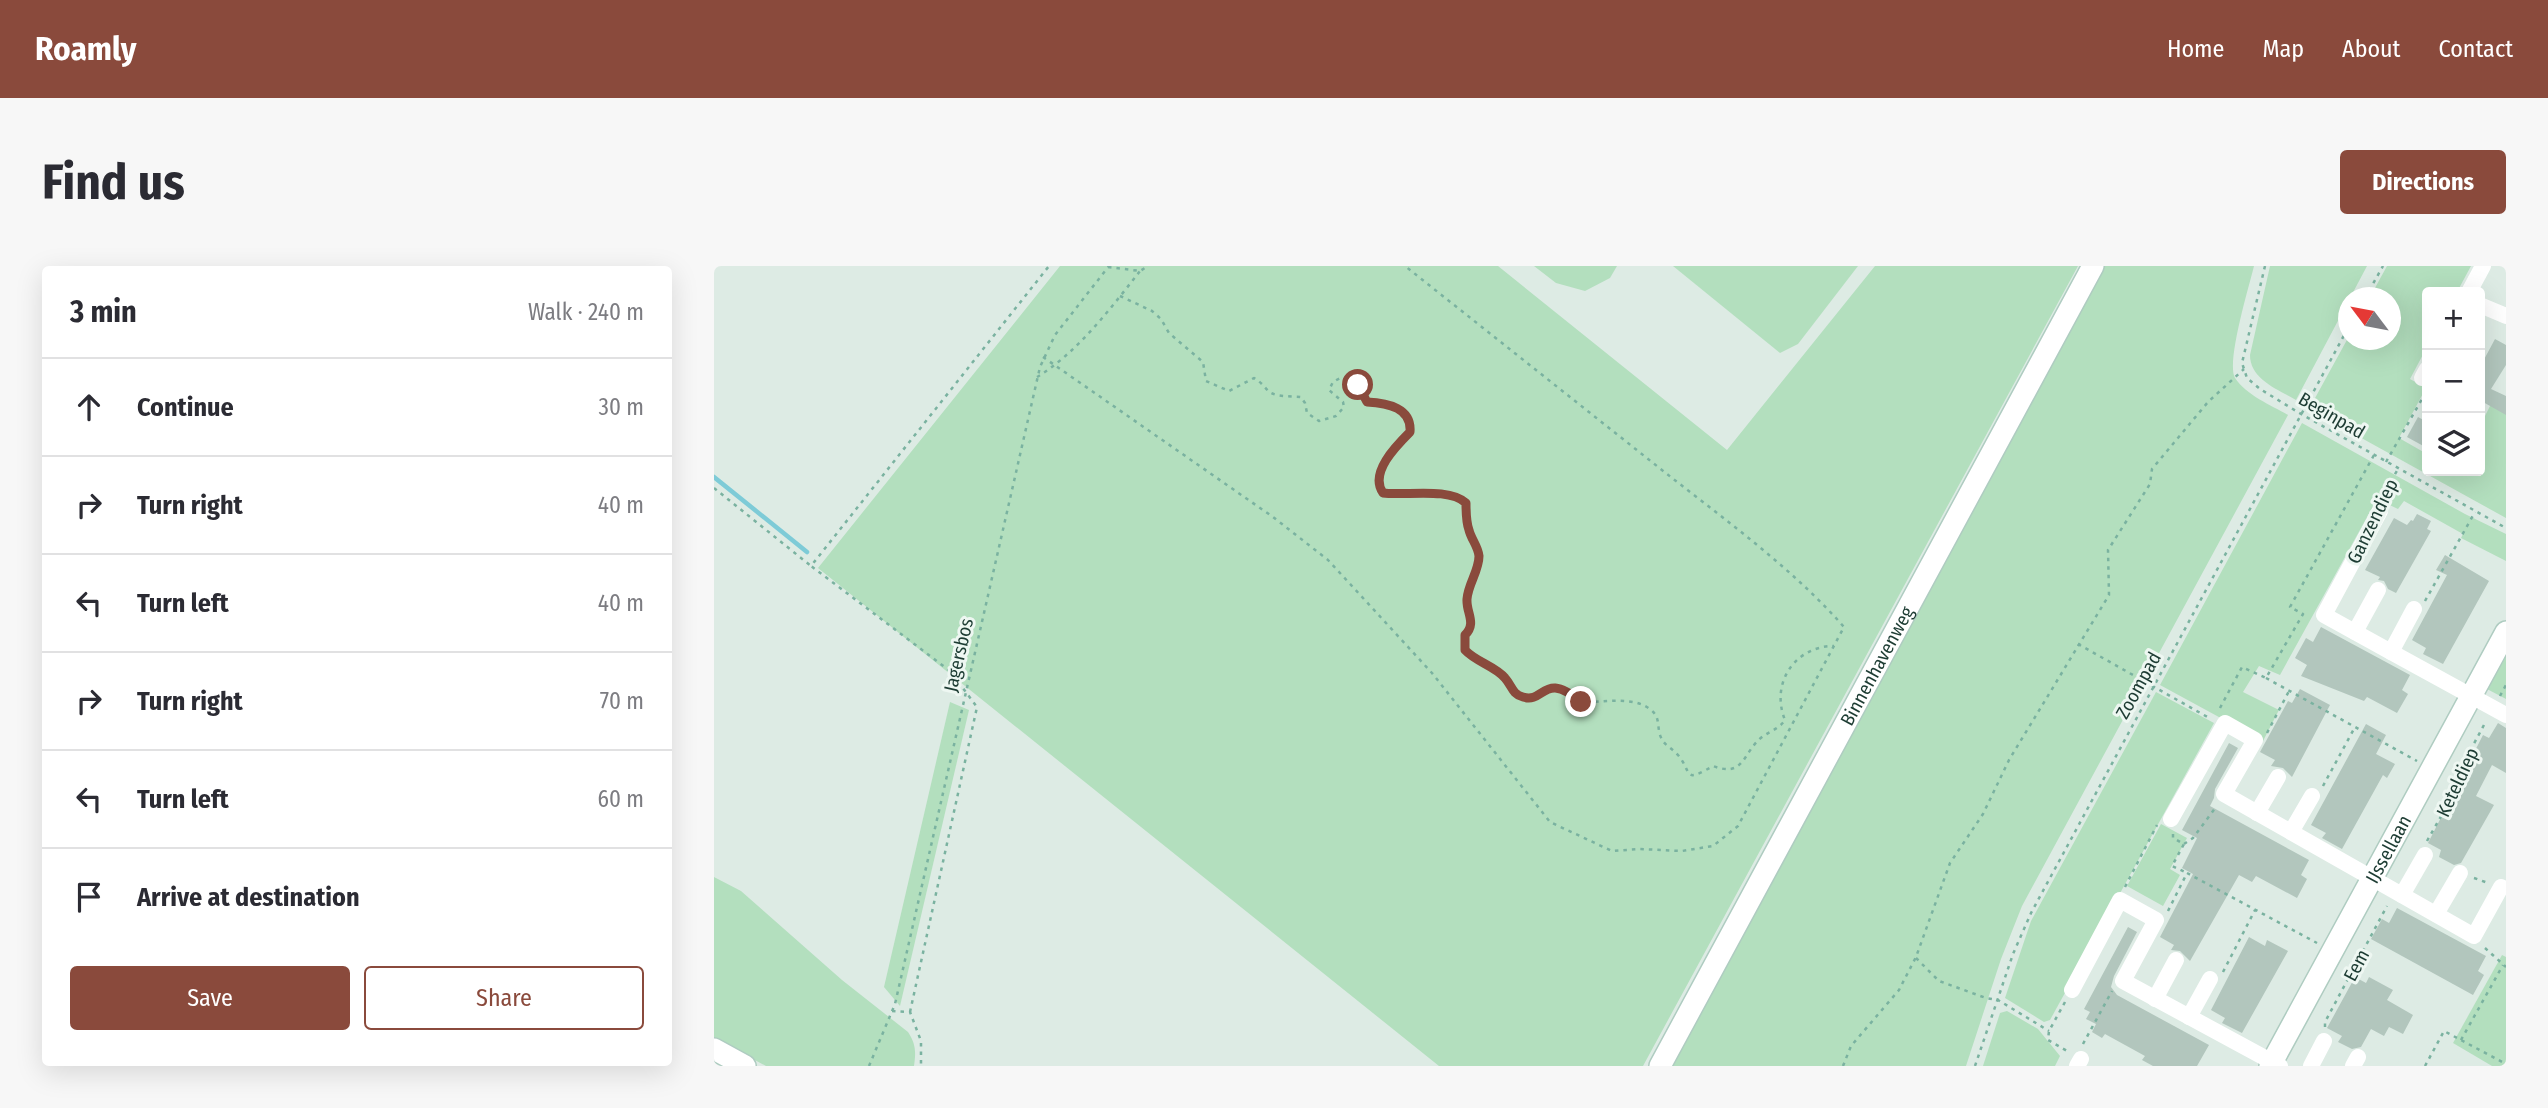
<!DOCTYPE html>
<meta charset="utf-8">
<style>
:root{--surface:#fff;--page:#f7f7f7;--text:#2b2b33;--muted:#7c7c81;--line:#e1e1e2;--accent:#8a4a3c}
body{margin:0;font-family:"Fira Sans Condensed",sans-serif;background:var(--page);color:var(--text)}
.controls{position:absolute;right:21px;top:21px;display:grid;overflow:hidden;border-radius:7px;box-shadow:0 7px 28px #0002}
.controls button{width:63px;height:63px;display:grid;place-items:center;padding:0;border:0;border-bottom:2px solid var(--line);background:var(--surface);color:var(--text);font:35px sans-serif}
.compass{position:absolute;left:1624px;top:21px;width:63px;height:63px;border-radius:50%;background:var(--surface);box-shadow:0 7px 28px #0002;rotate:302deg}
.stop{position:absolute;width:21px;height:21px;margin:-16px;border:5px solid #8a4a3c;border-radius:50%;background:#fff}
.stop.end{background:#8a4a3c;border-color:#fff;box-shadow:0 2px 7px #0008}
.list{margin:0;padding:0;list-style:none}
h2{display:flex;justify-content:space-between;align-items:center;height:91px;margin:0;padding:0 28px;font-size:30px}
h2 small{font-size:23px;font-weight:400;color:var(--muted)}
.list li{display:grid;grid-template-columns:46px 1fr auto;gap:21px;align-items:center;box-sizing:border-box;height:98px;padding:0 28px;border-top:2px solid var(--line)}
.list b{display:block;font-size:26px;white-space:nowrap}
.list em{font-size:23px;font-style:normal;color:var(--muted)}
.actions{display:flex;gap:14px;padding:21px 28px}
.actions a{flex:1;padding:16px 0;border:2px solid var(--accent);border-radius:7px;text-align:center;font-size:24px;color:var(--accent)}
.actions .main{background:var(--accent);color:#fff}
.icon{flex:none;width:38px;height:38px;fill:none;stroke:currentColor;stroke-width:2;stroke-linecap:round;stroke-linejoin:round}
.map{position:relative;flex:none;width:1792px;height:800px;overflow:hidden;border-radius:7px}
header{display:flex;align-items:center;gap:42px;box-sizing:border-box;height:98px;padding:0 35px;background:var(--accent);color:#fff}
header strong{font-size:33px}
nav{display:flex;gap:38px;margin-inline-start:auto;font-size:24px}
.intro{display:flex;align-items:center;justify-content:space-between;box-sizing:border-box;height:168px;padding:0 42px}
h1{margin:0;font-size:49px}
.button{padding:18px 32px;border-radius:7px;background:var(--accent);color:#fff;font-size:24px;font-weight:700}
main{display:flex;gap:42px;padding:0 42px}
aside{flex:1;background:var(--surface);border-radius:7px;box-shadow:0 7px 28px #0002}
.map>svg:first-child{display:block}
.green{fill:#b3dfbe}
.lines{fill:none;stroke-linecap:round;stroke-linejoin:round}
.stream{stroke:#7ecbd7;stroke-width:4.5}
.building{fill:#b2c6bd}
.secondary-casing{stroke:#afccc1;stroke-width:24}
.path{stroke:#7ab2a0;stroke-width:2.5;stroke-dasharray:3.5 5;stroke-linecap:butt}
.street{stroke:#fff;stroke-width:16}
.secondary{stroke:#fff;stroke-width:21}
.route{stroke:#8a4a3c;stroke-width:9}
.labels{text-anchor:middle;stroke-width:6;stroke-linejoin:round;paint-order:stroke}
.street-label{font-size:19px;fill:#1d3c33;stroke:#eef7f2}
</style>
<header>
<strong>Roamly</strong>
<nav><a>Home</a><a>Map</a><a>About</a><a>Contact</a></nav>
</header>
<div class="intro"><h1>Find us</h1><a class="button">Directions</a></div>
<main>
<aside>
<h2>3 min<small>Walk · 240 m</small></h2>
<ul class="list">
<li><svg class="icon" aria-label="ahead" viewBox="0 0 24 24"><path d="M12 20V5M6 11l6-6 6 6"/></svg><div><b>Continue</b></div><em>30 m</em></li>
<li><svg class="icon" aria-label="right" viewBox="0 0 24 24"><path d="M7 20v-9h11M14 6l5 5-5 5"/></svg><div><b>Turn right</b></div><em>40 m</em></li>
<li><svg class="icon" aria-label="left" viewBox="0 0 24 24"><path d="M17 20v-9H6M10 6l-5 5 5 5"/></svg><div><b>Turn left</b></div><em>40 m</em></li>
<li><svg class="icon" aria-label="right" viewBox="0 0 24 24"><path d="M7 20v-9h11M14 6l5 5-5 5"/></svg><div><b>Turn right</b></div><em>70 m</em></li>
<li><svg class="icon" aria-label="left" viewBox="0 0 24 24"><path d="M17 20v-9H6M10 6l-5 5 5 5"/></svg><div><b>Turn left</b></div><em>60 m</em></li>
<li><svg class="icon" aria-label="arrive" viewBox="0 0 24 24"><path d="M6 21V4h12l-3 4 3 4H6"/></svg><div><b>Arrive at destination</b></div></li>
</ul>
<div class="actions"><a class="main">Save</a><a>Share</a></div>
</aside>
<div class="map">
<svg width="1792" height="800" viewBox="0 0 1792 800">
<rect width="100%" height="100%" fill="#ddebe4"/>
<g class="green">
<path d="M346 0H784L1013 184 1161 0H1364L929 800H725L104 302Z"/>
<path d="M820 0H903L896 12 871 25 842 17Z"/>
<path d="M959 0H1144L1084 78 1066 87Z"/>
<path d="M1389 0H1540C1535 21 1512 96 1521 112 1532 129 1557 139 1574 149L1308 640 1287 693 1252 800H957Z"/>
<path d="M1556 0H1653L1582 134C1563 123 1536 113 1536 89Z"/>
<path d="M1673 0H1757L1743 26H1713V81L1696 113 1712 122 1685 172 1713 188V205H1766V160L1782 128 1792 134V252L1595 143 1634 72 1676 74V32L1656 31Z"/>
<path d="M1588 157 1751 248 1792 268V295L1747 272 1749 268 1690 235 1684 243 1663 233 1566 409 1545 400 1529 426 1565 444 1549 475 1446 419Z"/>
<path d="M1792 389V433L1773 423Z"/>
<path d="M1442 426 1500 457 1336 754 1330 756 1291 732 1317 655Z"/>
<path d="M236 436 255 444 186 740 170 721Z"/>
<path d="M1447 558 1473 572 1456 603 1466 609 1449 640 1413 620Z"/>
<path d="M0 611 27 625 128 714 194 766C202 778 202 786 200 800H52L0 772Z"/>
<path d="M1788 689 1792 691V800H1778L1739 777Z"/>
<path d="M1293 745 1324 763 1346 790 1341 800H1269L1286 747Z"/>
</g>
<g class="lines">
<path class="stream" d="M0 211 93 286"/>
</g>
<g class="building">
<path d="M1781 73 1792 79V99L1777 123 1792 130V149L1769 136 1766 141V101Z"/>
<path d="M1704 151 1713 156V182L1693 171Z"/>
<path d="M1703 248 1717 255 1713 263 1717 265 1682 327 1674 323 1670 315 1664 314 1666 311 1651 304 1680 252 1693 259 1697 254 1699 255Z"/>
<path d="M1731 289 1775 315 1729 398 1709 388 1712 382 1698 374 1733 309 1722 304Z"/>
<path d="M1607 361 1696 409 1688 424 1694 428 1683 447 1653 431 1650 435 1587 410 1593 399 1581 392 1592 372 1599 376Z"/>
<path d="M1586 423 1616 439 1578 511 1569 502 1557 500 1561 494 1546 486 1574 435 1578 437Z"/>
<path d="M1784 457 1792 462V507L1778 499 1762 530 1780 539 1747 597 1740 599 1725 591 1727 584 1714 577 1769 469 1775 472Z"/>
<path d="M1652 458 1672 469 1662 488 1681 498 1673 512 1669 509 1628 583 1608 572 1612 567 1597 559Z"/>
<path d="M1515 477 1524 482 1501 523 1500 532 1496 540 1595 594 1587 609 1593 613 1583 632 1542 610 1538 616 1525 609 1476 695 1466 685 1457 684 1460 679 1446 671 1479 608 1468 602 1483 572 1468 564Z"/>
<path d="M1683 642 1772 690 1764 705 1770 709 1759 729 1657 673 1668 653 1675 657Z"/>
<path d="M1414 661 1423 666 1400 710 1397 721 1403 729 1495 779 1483 800H1439L1428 794 1431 790 1391 768 1388 772 1378 766 1382 758 1372 753 1376 746 1370 743Z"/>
<path d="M1535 671 1551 680 1553 674 1574 685 1528 767 1508 757 1511 752 1497 744Z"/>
<path d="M1641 711 1652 717 1655 711 1679 724 1673 734 1699 749 1689 768 1675 761 1670 770 1657 763 1647 781 1638 783 1624 776 1628 770 1613 762Z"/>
</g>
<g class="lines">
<g class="secondary-casing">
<g id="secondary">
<path d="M0 783 31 800"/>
<path id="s1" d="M946 800 1379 0"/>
<path id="s2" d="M1556 800 1792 366"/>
</g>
</g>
<g class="path">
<path d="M1551 0 1528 97 1533 112 1546 123 1587 148 1792 262"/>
<path d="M394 1 426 5 434 0"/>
<path d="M406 30 438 45 447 53 455 67 489 96 492 115 515 125 540 112C549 117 551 123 557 127 565 131 578 130 587 131L591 137 593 147 605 155 622 150 630 141 629 136 615 124 619 116 628 111 644 119 653 136C674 137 698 142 696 166 682 180 655 207 669 227 691 230 736 221 752 237L754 264 762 278 765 290 762 304 752 333 757 363 751 369V384C762 396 781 400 791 412 798 420 798 428 809 431 830 438 829 404 867 436 889 437 919 429 937 444 946 451 943 459 946 469 949 479 957 481 964 489 979 507 968 518 999 500 1031 512 1028 487 1048 471 1056 465 1065 463 1071 454 1056 417 1081 380 1120 380"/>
<path d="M1651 32 1669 0"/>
<path d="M329 91 559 251 614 294 718 407 836 556 898 585 925 583 968 585 999 580 1024 560 1130 361C1080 304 1013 255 953 208 866 139 778 69 691 0"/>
<path d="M323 111C363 87 397 42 426 5"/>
<path d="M1672 196 1712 126"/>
<path d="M0 222 97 300"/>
<path d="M1668 230 1684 203"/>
<path d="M1711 335 1761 246"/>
<path d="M1364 378 1497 453"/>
<path d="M1552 412 1703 495"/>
<path d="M1786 430 1792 419"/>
<path d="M1506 442 1528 401 1552 412 1589 348 1576 341 1660 189"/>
<path d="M1553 467 1575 425"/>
<path d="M1609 520 1641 461"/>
<path d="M1459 568V572L1470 578 1458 600 1473 607"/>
<path d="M1713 575 1742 524 1741 513 1771 457"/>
<path d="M1470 578 1479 572 1502 541"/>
<path d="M1760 612 1774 617"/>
<path d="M1411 621 1443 559"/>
<path d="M1454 645 1473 607 1603 677"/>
<path d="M1771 682 1792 701"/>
<path d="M1202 692 1225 715 1272 732 1284 734 1335 765"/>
<path d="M1509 706 1541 644"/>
<path d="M1351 736 1335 765 1334 774 1353 785"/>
<path d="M178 745 196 746 207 775V800"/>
<path d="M196 746 263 441 236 405 97 300 335 0"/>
<path d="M1611 761V756L1673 640"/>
<path d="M1747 774 1789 699"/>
<path d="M1369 778 1398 725"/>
<path d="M155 800 181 738 326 101 341 69 395 0"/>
<path d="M1129 800 1137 780 1185 724 1202 691 1236 597 1269 548 1295 494 1395 329 1394 284 1436 218 1438 203 1494 136 1530 103"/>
<path d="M1261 800 1299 688 1317 647 1634 62"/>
<path d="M1711 800 1730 765 1792 798 1791 800"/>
</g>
<g class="street">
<path d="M1755 26 1769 0"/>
<path d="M1766 39 1792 50"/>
<path d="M1708 112 1713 103"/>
<path d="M1666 245 1610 349 1677 386 1700 343"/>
<path d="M1641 366 1664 324"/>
<path d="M1677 386 1792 449"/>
<path d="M1543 547 1564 511"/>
<path d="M1457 553 1511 457 1541 474 1510 528 1760 670 1787 621"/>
<path d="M1577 566 1598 530"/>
<path d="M1688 629 1711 589"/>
<path d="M1722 648 1746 607"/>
<path d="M1358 724 1406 634 1442 654 1409 715 1566 800"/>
<path d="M1441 733 1462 694"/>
<path d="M1475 751 1496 713"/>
<path d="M1363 800 1367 793"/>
<path d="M1597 800 1610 775"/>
<path d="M1639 800 1644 791"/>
</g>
<use href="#secondary" class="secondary"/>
</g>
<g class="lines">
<path class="route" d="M644 119 653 136C674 137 698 142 696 166 682 180 655 207 669 227 691 230 735 221 752 237 752 245 752 256 755 264 757 273 764 280 765 290 765 305 754 318 753 333 752 347 763 357 751 369V384C762 396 781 400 791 412 798 420 798 428 809 431 831 438 829 404 867 436"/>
</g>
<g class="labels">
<g class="street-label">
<text transform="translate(1618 149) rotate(30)" y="7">Beginpad</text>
<text transform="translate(1658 255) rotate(-64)" y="7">Ganzendiep</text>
<text transform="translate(244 389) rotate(-77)" y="7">Jagersbos</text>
<text dy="7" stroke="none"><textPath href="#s1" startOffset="455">Binnenhavenweg</textPath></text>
<text transform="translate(1424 419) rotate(-61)" y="7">Zoompad</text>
<text transform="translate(1743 516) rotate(-65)" y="7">Keteldiep</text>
<text dy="7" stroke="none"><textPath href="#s2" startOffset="247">IJssellaan</textPath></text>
<text transform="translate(1642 699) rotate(-62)" y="7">Eem</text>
</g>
</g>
</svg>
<div class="controls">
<button>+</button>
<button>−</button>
<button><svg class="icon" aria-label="layers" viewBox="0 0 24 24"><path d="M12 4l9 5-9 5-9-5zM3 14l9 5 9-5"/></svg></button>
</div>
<svg class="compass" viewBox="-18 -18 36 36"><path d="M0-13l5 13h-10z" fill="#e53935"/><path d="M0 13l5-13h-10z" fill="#7c7c81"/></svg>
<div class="stop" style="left:644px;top:119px"></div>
<div class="stop end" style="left:867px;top:436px"></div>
</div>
</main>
